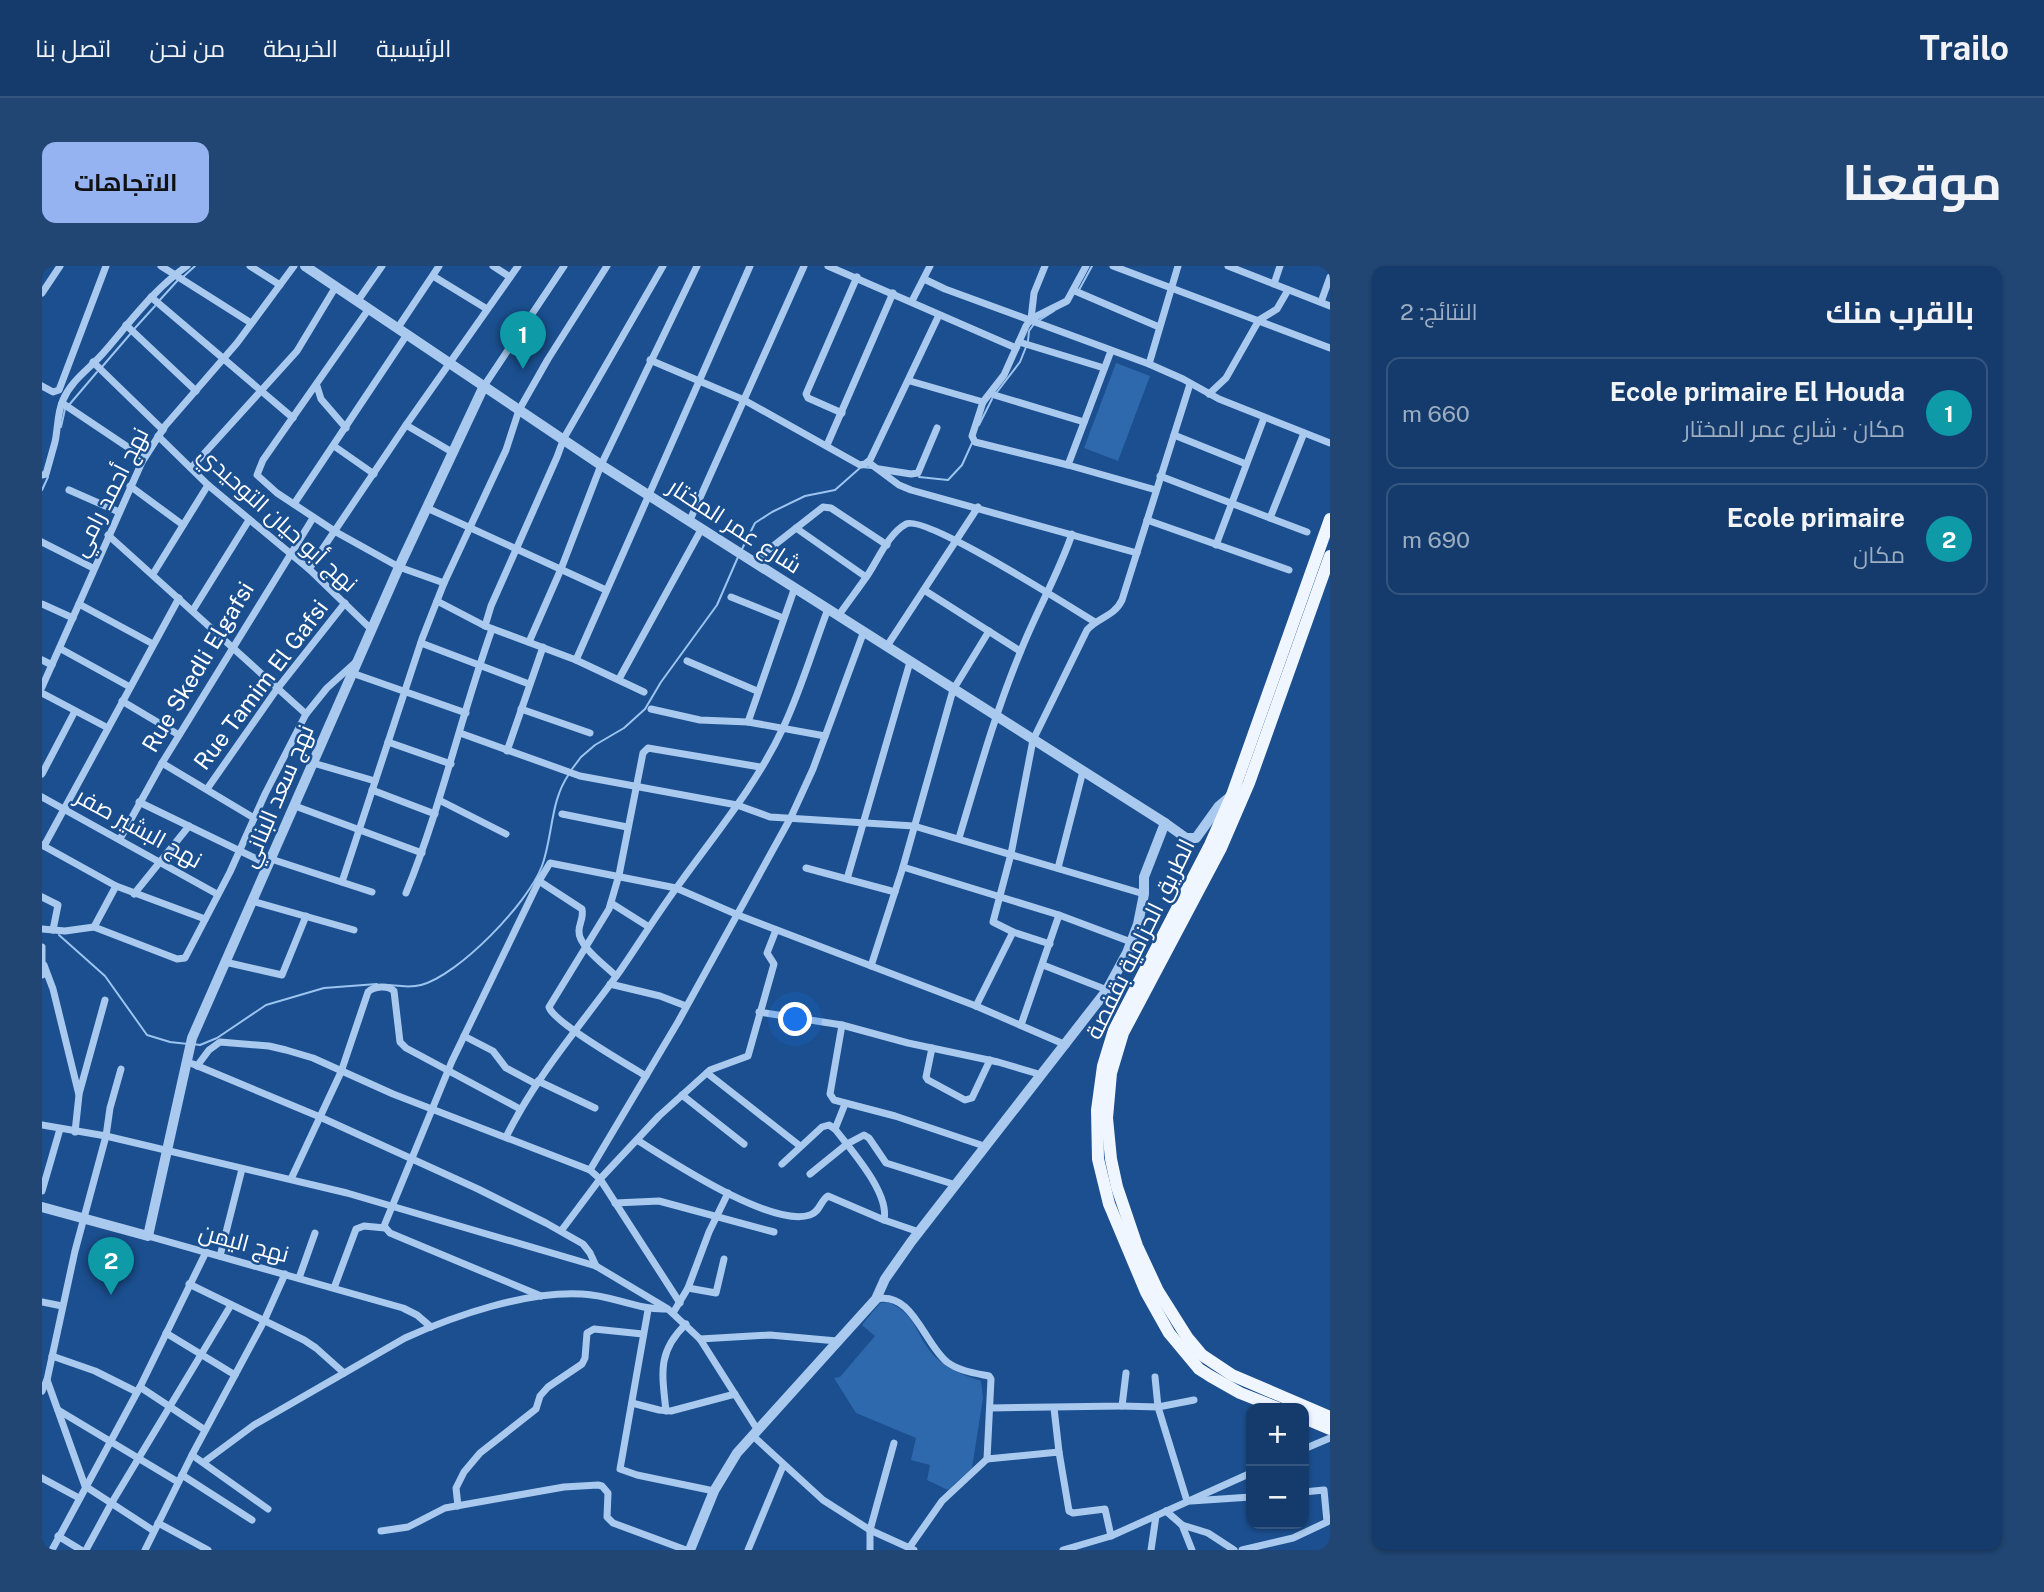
<!DOCTYPE html>
<html lang="ar">
<meta charset="utf-8">
<style>
:root{--surface:#143b6b;--page:#214673;--text:#f1f3f6;--muted:#9dadc1;--line:#33557e;--accent:#95b2f1}
body{margin:0;font-family:"Public Sans",Cairo,sans-serif;background:var(--page);color:var(--text);direction:rtl}
.controls{position:absolute;right:21px;bottom:21px;display:grid;overflow:hidden;border-radius:14px;box-shadow:0 2px 5px #0004}
.controls button{width:63px;height:63px;display:grid;place-items:center;padding:0;border:0;border-bottom:2px solid var(--line);background:var(--surface);color:var(--text);font:35px sans-serif}
.you{position:absolute;left:754px;top:754px;width:24px;height:24px;margin:-18px;border:5px solid #fff;border-radius:50%;background:#1a73e8;box-shadow:0 0 0 10px #1a73e833}
.badge{display:grid;place-items:center;width:46px;height:46px;border-radius:50%;background:var(--accent);color:#fff;font-size:23px;font-weight:700}
.pin{position:absolute;translate:-50% -58px;filter:drop-shadow(0 2px 4px #0008)}
.pin::after{content:'';position:absolute;top:37px;width:24px;height:21px;background:inherit;clip-path:polygon(0 0,100% 0,50% 100%)}
.list{margin:0;padding:0;list-style:none}
h2{display:flex;justify-content:space-between;align-items:center;height:91px;margin:0;padding:0 28px;font-size:30px}
h2 small{font-size:23px;font-weight:400;color:var(--muted)}
.list li{display:grid;grid-template-columns:46px 1fr auto;gap:21px;align-items:center;box-sizing:border-box;height:112px;margin:0 14px 14px;padding:0 14px;border:2px solid var(--line);border-radius:14px}
.list b{display:block;font-size:26px;white-space:nowrap}
.list p{margin:0;font-size:23px;white-space:nowrap;color:var(--muted)}
.list em{font-size:23px;font-style:normal;color:var(--muted)}
.map{position:relative;flex:none;width:1288px;height:1284px;overflow:hidden;direction:ltr;border-radius:14px}
header{display:flex;align-items:center;gap:42px;box-sizing:border-box;height:98px;padding:0 35px;background:var(--surface);border-bottom:2px solid var(--line)}
header strong{font-size:33px}
nav{display:flex;gap:38px;margin-inline-start:auto;font-size:24px}
.intro{display:flex;align-items:center;justify-content:space-between;box-sizing:border-box;height:168px;padding:0 42px}
h1{margin:0;font-size:49px}
.button{padding:18px 32px;border-radius:14px;background:var(--accent);color:#111;font-size:24px;font-weight:700}
main{display:flex;gap:42px;padding:0 42px}
aside{flex:1;background:var(--surface);border-radius:14px;box-shadow:0 2px 5px #0004}
.map>svg:first-child{display:block}
.green{fill:#2e69ad}
.lines{fill:none;stroke-linecap:round;stroke-linejoin:round}
.stream{stroke:#9cc4f0;stroke-width:2}
.minor{stroke:#a9c9ee;stroke-width:7}
.tertiary{stroke:#a9c9ee;stroke-width:10}
.primary{stroke:#f0f6ff;stroke-width:12}
.labels{text-anchor:middle;stroke-width:5;stroke-linejoin:round;paint-order:stroke}
.street-label{font-size:23px;fill:#fff;stroke:#1b4f8f}
</style>
<header>
<strong>Trailo</strong>
<nav><a>الرئيسية</a><a>الخريطة</a><a>من نحن</a><a>اتصل بنا</a></nav>
</header>
<div class="intro"><h1>موقعنا</h1><a class="button">الاتجاهات</a></div>
<main>
<aside>
<h2>بالقرب منك<small>النتائج: 2</small></h2>
<ul class="list">
<li><span class="badge" style="background:#0f9aa8">1</span><div><b>Ecole primaire El Houda</b><p>مكان · شارع عمر المختار</p></div><em>660 m</em></li>
<li><span class="badge" style="background:#0f9aa8">2</span><div><b>Ecole primaire</b><p>مكان</p></div><em>690 m</em></li>
</ul>
</aside>
<div class="map">
<svg width="1288" height="1284" viewBox="0 0 1288 1284">
<rect width="100%" height="100%" fill="#1b4f8f"/>
<g class="green">
<path d="M1074 97 1108 110 1076 195 1042 182Z"/>
<path d="M847 1036C875 1051 871 1062 888 1085 901 1102 921 1109 939 1115L941 1132 930 1202 906 1224 885 1214 888 1199 869 1194 874 1172 814 1147 792 1112 798 1111 833 1070 820 1059 838 1037Z"/>
</g>
<g class="lines">
<g class="stream">
<path d="M141 11 153 0"/>
<path d="M1037 24 1050 0"/>
<path d="M116 36 136 14"/>
<path d="M996 55 1012 45"/>
<path d="M93 62 113 40"/>
<path d="M986 75 987 65 992 58"/>
<path d="M59 102 90 66"/>
<path d="M955 126 978 96 984 81"/>
<path d="M27 139 55 106"/>
<path d="M937 159 950 133"/>
<path d="M19 161 23 143"/>
<path d="M877 211 906 214 920 199 930 177"/>
<path d="M0 224 6 211"/>
<path d="M700 283 713 257 730 246 763 230 793 224 819 201 830 202"/>
<path d="M530 503 539 491 553 479 582 462 603 443 619 416 675 339 696 291"/>
<path d="M17 669 63 710 105 769 128 776 146 778"/>
<path d="M347 719C358 720 368 722 379 719 417 709 486 637 500 600 511 570 508 535 527 508"/>
<path d="M151 778 158 779 175 772 224 739 282 722 335 718"/>
</g>
<g class="minor">
<path d="M119 0 209 57"/>
<path d="M208 0 238 19"/>
<path d="M451 0 468 11"/>
<path d="M786 0 974 82"/>
<path d="M1071 0 1288 82"/>
<path d="M1186 0 1288 40"/>
<path d="M391 10 445 43"/>
<path d="M882 13 903 23 1107 98 1141 113 1177 133 1288 177"/>
<path d="M1232 18 1238 0"/>
<path d="M1033 25 1117 61"/>
<path d="M0 27 18 0"/>
<path d="M109 31 251 152"/>
<path d="M870 35 888 0"/>
<path d="M315 36 340 0"/>
<path d="M1279 36 1288 11"/>
<path d="M326 44 221 194 215 209 235 227 294 266 357 301 402 317"/>
<path d="M989 53 992 27 1003 0"/>
<path d="M84 59 154 125"/>
<path d="M355 63 397 0"/>
<path d="M977 76 1062 102"/>
<path d="M1069 85 1026 199 1114 224"/>
<path d="M608 94 702 134 818 199 823 198 828 194 897 49"/>
<path d="M51 96 121 164"/>
<path d="M1107 98 1136 0"/>
<path d="M868 115 941 136 962 109 984 60 989 53 1025 35 1044 0"/>
<path d="M0 120 11 126 17 124 64 0"/>
<path d="M275 120 279 133 304 162"/>
<path d="M442 120 522 0"/>
<path d="M949 128 1042 156"/>
<path d="M1167 128 1184 112 1217 54 1235 43 1246 24"/>
<path d="M941 136 930 170 933 176 1026 199"/>
<path d="M20 137 102 192"/>
<path d="M800 147 766 132 764 128 815 11"/>
<path d="M364 159 410 186"/>
<path d="M1132 169 1204 198"/>
<path d="M116 170 166 219 267 303 330 364"/>
<path d="M785 179 851 27"/>
<path d="M292 180 332 208"/>
<path d="M826 196 857 219 869 224 1095 287"/>
<path d="M149 202 255 85 293 22"/>
<path d="M837 203 869 208 876 207 895 162"/>
<path d="M0 209 4 208C7 197 10 187 13 176 16 163 15 147 21 134 30 113 49 102 63 85 89 55 112 23 145 0"/>
<path d="M1118 210 1265 266"/>
<path d="M88 220 141 259"/>
<path d="M27 224 77 246"/>
<path d="M252 238 364 70"/>
<path d="M385 242 564 324"/>
<path d="M1228 252 1262 167"/>
<path d="M648 254 762 0"/>
<path d="M1105 254 1247 304"/>
<path d="M754 262 824 311"/>
<path d="M66 269 264 448"/>
<path d="M0 276 51 302"/>
<path d="M1174 279 1222 152"/>
<path d="M712 295 781 241 789 242 845 279"/>
<path d="M267 303 364 159 476 0"/>
<path d="M111 308 166 219"/>
<path d="M882 324 978 385"/>
<path d="M689 331 741 352"/>
<path d="M395 335 443 360 534 394 602 426"/>
<path d="M0 338 31 352"/>
<path d="M37 338 111 378"/>
<path d="M151 344 207 254"/>
<path d="M797 349C806 336 816 323 825 310 836 294 846 268 864 258 883 248 1028 341 1053 356"/>
<path d="M443 360 449 340 515 191 522 172 621 0"/>
<path d="M487 376 519 303 559 199 655 0"/>
<path d="M379 377 487 418"/>
<path d="M845 380 936 241"/>
<path d="M19 383 88 421"/>
<path d="M0 394 10 399"/>
<path d="M534 394 708 0"/>
<path d="M645 395 715 425"/>
<path d="M310 407 424 447"/>
<path d="M577 413 660 262"/>
<path d="M0 421 100 196 123 160 195 77 252 0"/>
<path d="M0 427 66 462"/>
<path d="M80 435 137 469"/>
<path d="M479 443 548 467"/>
<path d="M609 443 658 454 706 456 783 470"/>
<path d="M706 456 753 321"/>
<path d="M418 467 538 510 695 539 728 551 872 560 1102 628"/>
<path d="M346 476 409 498"/>
<path d="M465 485 501 381"/>
<path d="M120 497 212 552"/>
<path d="M271 497 333 515"/>
<path d="M0 508 33 445"/>
<path d="M165 523 235 423 303 337"/>
<path d="M330 524 393 548"/>
<path d="M0 531 175 628"/>
<path d="M397 534 464 568"/>
<path d="M97 536 227 599"/>
<path d="M253 540 380 587"/>
<path d="M520 548 585 561"/>
<path d="M917 572C936 509 953 447 978 387 994 346 1016 309 1030 268"/>
<path d="M78 573 120 497 271 252"/>
<path d="M0 579 74 620 163 653"/>
<path d="M2 580 137 332"/>
<path d="M229 593 330 626"/>
<path d="M861 601 1017 649 1089 676"/>
<path d="M764 602 853 626"/>
<path d="M1016 602 1041 505"/>
<path d="M805 613 868 396"/>
<path d="M497 615 540 643C542 652 537 657 537 665 536 680 564 700 574 710"/>
<path d="M300 616 380 373 402 317 464 184 477 144 506 93 565 0"/>
<path d="M364 627C399 541 419 450 450 363"/>
<path d="M92 628 147 560"/>
<path d="M0 631 16 639 11 664"/>
<path d="M210 635 312 664"/>
<path d="M569 637 607 661"/>
<path d="M52 661 74 620"/>
<path d="M0 663 23 665 52 661 135 693 143 692 188 606 223 528 264 448 285 422 315 395"/>
<path d="M1008 678 971 666 951 656 969 588 991 474 1045 364C1056 351 1072 351 1080 334L1148 118"/>
<path d="M0 681V709"/>
<path d="M183 696 240 709 264 650"/>
<path d="M2 699 11 723 37 829 33 866"/>
<path d="M1001 699 1065 724"/>
<path d="M829 700 861 601 911 424 947 365"/>
<path d="M568 718 618 730 644 740"/>
<path d="M934 740 971 666"/>
<path d="M717 746 800 759 866 777 956 796 1000 809"/>
<path d="M800 759 788 828 792 834 853 850 942 880"/>
<path d="M979 759 1017 649"/>
<path d="M422 770 451 785 464 802 494 818"/>
<path d="M890 782 884 811 886 814 923 834 930 832 948 794"/>
<path d="M151 798 278 851 436 923 504 957 541 978 548 987 554 1000"/>
<path d="M155 800 167 784 178 776 227 780 244 784 271 792 351 828 548 904 558 913 638 1037"/>
<path d="M665 807 758 880"/>
<path d="M604 810C586 799 511 756 507 741L567 643 577 609 601 487 606 482 718 501"/>
<path d="M496 815 553 842"/>
<path d="M37 828 63 734"/>
<path d="M640 829 702 878"/>
<path d="M0 859 64 870 305 927 554 1000 626 1043 658 1073 715 1163"/>
<path d="M793 863C809 884 848 927 842 954L877 966"/>
<path d="M464 871C494 810 539 759 578 705 598 676 617 645 638 617 674 567 715 518 741 462 759 424 771 382 786 343"/>
<path d="M595 874C629 895 729 962 768 949 778 946 778 935 786 930L842 954"/>
<path d="M740 898 780 861 787 859 793 863 803 838"/>
<path d="M548 904 636 756 749 551 771 503 822 365"/>
<path d="M768 908 805 878 822 869 827 872 844 897 914 919"/>
<path d="M249 913 299 806 326 726C332 720 346 719 352 725L358 776 364 782 478 843"/>
<path d="M0 925 18 863"/>
<path d="M573 937 617 935 732 966"/>
<path d="M519 965 558 913 617 850 668 804 706 790 732 698 725 687 734 664"/>
<path d="M106 970 361 1042 375 1049 389 1061"/>
<path d="M178 990 200 903"/>
<path d="M257 1012 273 967"/>
<path d="M147 1018 262 1074 274 1082 302 1107"/>
<path d="M292 1022 314 963 322 960 343 962"/>
<path d="M646 1022 674 1027 682 993"/>
<path d="M499 1030 348 967 342 960 410 795 497 615 508 597 634 622 696 649 934 740 1024 779"/>
<path d="M834 1033C871 1025 881 1076 905 1096 917 1105 932 1107 947 1110L949 1113 945 1193 900 1235 867 1282"/>
<path d="M0 1036 20 1040"/>
<path d="M606 1044 578 1203 595 1209 672 1225"/>
<path d="M631 1047 646 1022 667 966 686 927"/>
<path d="M124 1067 193 1109"/>
<path d="M658 1073 728 1069 795 1075"/>
<path d="M10 1090 53 1105 95 1126"/>
<path d="M1113 1111 1116 1141 1145 1235"/>
<path d="M5 1114 43 1220 112 1265"/>
<path d="M98 1121 163 1164"/>
<path d="M0 1125 5 1114 33 985 64 870 68 842 79 803"/>
<path d="M590 1137 617 1144 629 1145 693 1128"/>
<path d="M1080 1140 1116 1141 1152 1134"/>
<path d="M948 1142 1080 1140 1084 1107"/>
<path d="M1012 1142 1017 1186"/>
<path d="M16 1144 136 1216"/>
<path d="M624 1145C620 1107 615 1086 644 1058"/>
<path d="M710 1169 781 1234 828 1264 872 1284"/>
<path d="M1262 1183 1288 1172"/>
<path d="M150 1189 226 1243"/>
<path d="M945 1193 1017 1186 1027 1245 1031 1247 1063 1243 1069 1270"/>
<path d="M162 1196 212 1159 363 1072C414 1049 484 1025 540 1028 570 1029 595 1044 624 1043"/>
<path d="M140 1209 210 1254"/>
<path d="M0 1212 37 1232"/>
<path d="M1149 1235 1209 1231"/>
<path d="M416 1240 414 1222 422 1206 438 1187 494 1143 498 1130 506 1121 540 1098 543 1092 545 1067 552 1063 601 1068"/>
<path d="M1124 1245 1140 1259 1150 1284"/>
<path d="M116 1257 166 1284"/>
<path d="M1140 1259 1166 1267 1192 1284"/>
<path d="M339 1265 366 1261 403 1242 522 1221 556 1219 560 1220 566 1227 565 1251 571 1257 644 1284"/>
<path d="M16 1270 39 1284"/>
<path d="M10 1284 98 1121 164 986"/>
<path d="M44 1284 69 1238 189 1039"/>
<path d="M103 1284 150 1189 222 1055 243 1008"/>
<path d="M706 1284 741 1200"/>
<path d="M828 1284V1264L852 1177"/>
<path d="M1021 1284 1069 1270 1209 1207"/>
<path d="M1109 1284 1114 1250"/>
<path d="M1200 1284 1251 1272 1285 1256 1282 1224 1262 1226"/>
</g>
<g class="tertiary">
<path d="M263 0 559 199 1123 557 1102 611V628L1096 658 1085 687 1065 724 869 976 843 1013 834 1033 695 1187 672 1225 648 1284"/>
<path d="M1123 557 1144 572H1154L1177 540 1190 529"/>
<path d="M0 941 106 970 150 772 357 301 442 120"/>
</g>
<g class="primary">
<path d="M1288 290 1207 517 1179 582 1081 767 1069 807 1065 852 1069 893 1075 921 1095 980 1116 1025 1145 1071 1160 1089 1190 1109 1288 1151"/>
<path d="M1236 1142 1198 1127 1168 1110 1157 1103 1127 1067 1104 1026 1067 938 1056 893 1055 844 1061 800 1072 764 1168 579 1190 529 1288 253"/>
<path d="M1262 1152 1288 1163"/>
</g>
</g>
<g class="labels">
<g class="street-label">
<text transform="translate(68 226) rotate(-63)" y="8">نهج أحمد رامي</text>
<text transform="translate(236 253) rotate(42)" y="8">نهج أبو حيان التوحيدي</text>
<text transform="translate(693 260) rotate(33)" y="8">شارع عمر المختار</text>
<text transform="translate(156 401) rotate(-59)" y="8">Rue Skedli Elgafsi</text>
<text transform="translate(219 419) rotate(-53)" y="8">Rue Tamim El Gafsi</text>
<text transform="translate(235 530) rotate(-67)" y="8">نهج سعد البناني</text>
<text transform="translate(97 562) rotate(29)" y="8">نهج البشير صفر</text>
<text transform="translate(1098 673) rotate(-64)" y="8">الطريق الحزامية بقفصة</text>
<text transform="translate(202 977) rotate(15)" y="8">نهج اليمن</text>
</g>
</g>
</svg>
<div class="controls">
<button>+</button>
<button>−</button>
</div>
<div class="you"></div>
<div class="pin badge" style="left:481px;top:103px;background:#0f9aa8">1</div>
<div class="pin badge" style="left:69px;top:1029px;background:#0f9aa8">2</div>
</div>
</main>
